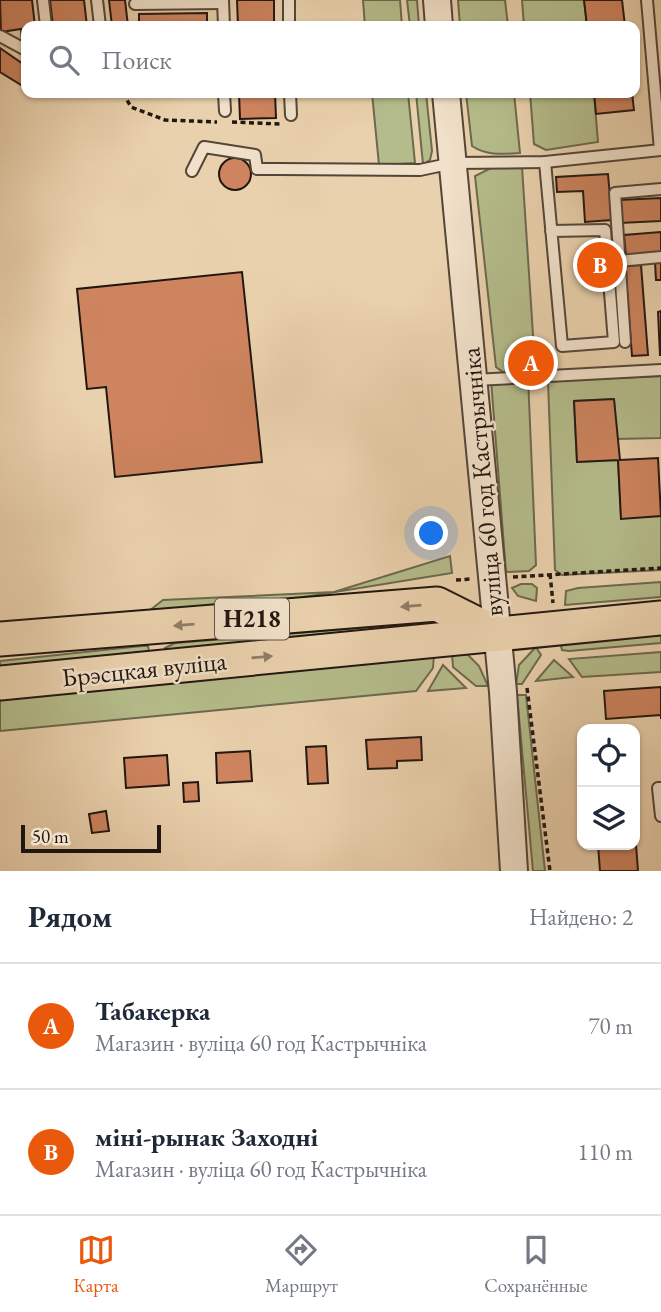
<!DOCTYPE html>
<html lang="ru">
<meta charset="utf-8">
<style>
:root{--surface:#fff;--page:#f6f6f7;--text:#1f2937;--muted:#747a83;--line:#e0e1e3;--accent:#ea580c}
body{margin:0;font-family:"EB Garamond",serif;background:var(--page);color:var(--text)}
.controls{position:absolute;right:21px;bottom:21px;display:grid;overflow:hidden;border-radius:14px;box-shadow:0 2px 5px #0004}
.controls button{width:63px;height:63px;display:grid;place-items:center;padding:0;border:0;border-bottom:2px solid var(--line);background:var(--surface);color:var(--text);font:35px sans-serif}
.scale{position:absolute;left:21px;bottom:18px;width:140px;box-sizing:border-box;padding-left:7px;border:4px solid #221611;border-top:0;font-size:19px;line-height:24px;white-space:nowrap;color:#221611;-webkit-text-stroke:5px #f1e1ca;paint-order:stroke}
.you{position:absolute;left:432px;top:534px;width:24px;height:24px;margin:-18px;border:5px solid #fff;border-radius:50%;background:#1a73e8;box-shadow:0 0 0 10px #1a73e833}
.badge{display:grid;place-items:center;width:46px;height:46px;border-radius:50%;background:var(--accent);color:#fff;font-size:23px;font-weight:700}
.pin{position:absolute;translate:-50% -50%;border:4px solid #fff;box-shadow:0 2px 7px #0006}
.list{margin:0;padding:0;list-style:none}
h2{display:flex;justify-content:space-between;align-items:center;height:91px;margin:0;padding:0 28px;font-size:30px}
h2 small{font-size:23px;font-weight:400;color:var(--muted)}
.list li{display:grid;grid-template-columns:46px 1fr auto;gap:21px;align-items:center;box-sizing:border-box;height:126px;padding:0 28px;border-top:2px solid var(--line)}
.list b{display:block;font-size:26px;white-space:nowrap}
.list p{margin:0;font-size:23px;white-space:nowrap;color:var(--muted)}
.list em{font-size:23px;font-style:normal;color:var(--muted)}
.icon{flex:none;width:38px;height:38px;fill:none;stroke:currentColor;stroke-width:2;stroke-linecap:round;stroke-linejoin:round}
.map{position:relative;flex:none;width:661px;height:871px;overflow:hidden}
.search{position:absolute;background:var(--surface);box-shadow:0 2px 5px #0004;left:21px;right:21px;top:21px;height:77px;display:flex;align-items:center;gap:18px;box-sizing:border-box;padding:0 24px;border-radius:14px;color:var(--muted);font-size:26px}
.sheet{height:343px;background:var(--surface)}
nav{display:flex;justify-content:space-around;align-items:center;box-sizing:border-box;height:98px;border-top:2px solid var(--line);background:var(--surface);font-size:19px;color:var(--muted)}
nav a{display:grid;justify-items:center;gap:4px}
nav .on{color:var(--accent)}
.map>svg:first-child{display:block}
.green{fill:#b5bc8b;stroke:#6c694e;stroke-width:2}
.building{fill:#ce845f;stroke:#221611;stroke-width:2}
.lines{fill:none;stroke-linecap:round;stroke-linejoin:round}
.service-casing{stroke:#544538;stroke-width:14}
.tertiary-casing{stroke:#544538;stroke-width:30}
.primary-casing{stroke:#221611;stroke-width:37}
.path{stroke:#221611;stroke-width:3.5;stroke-dasharray:5 3.5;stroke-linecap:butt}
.service{stroke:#f1e1ca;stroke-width:10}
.tertiary{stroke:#f1e1ca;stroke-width:26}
.primary{stroke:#ead1ad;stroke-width:33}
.oneway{fill:#907d67}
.labels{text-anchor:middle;stroke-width:5;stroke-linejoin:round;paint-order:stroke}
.shield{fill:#f1e1ca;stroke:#605348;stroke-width:2}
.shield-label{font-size:24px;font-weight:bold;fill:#221611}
.street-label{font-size:26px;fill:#221611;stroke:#f1e1ca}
</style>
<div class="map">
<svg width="661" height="871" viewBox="0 0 661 871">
<rect width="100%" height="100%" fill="#ead1ad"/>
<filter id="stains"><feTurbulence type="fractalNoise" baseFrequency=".00286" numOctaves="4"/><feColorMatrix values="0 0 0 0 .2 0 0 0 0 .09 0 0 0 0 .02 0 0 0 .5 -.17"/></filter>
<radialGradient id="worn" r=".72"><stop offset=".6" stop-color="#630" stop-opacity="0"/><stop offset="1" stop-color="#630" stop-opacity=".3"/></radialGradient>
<g class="green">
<path d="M363 0H400L402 26H365Z"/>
<path d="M407 0H417L419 26H410Z"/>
<path d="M458 0H505L508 26H460Z"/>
<path d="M522 0H584L587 26H524Z"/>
<path d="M372 93H408L415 163 379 165Z"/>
<path d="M416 93H426L432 151 430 160 423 164Z"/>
<path d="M466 93H514L520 153C503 154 487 156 472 146Z"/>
<path d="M530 93H594L598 142 546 150 534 144Z"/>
<path d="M522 167 535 365 529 370 504 373 496 367 475 176 491 168Z"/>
<path d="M661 376V438L616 439 614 399 574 401 577 462 618 460 621 518 661 516V570L562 575 555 570 548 381Z"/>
<path d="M528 377 536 565 529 571 506 572 491 380Z"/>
<path d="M450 556 452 573 280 601 149 611 163 600 334 592Z"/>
<path d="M661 582V597L565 605 566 591 578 588Z"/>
<path d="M521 584H532L537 588 536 601 518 596 512 588Z"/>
<path d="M409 624 415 626 168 653 165 648 175 643Z"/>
<path d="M661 635V643L569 651 562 650 561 646 564 643Z"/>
<path d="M142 646H148L149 651 142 655 0 668V661Z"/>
<path d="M536 647 541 655 522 684H516L519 665Z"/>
<path d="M661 652V672L582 677 569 659Z"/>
<path d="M466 653 479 666 488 686H476L453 667 452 654Z"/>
<path d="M434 654 433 668 416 691 0 731V700Z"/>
<path d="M554 660 573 677 536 681Z"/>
<path d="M443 665 466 688 428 691Z"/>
<path d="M517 695H526L545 871H533Z"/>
</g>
<g class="building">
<path d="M0 0H32L35 26H26V42H22L21 29 1 32Z"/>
<path d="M50 0H84L87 26H53Z"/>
<path d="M109 0H125L128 26H112Z"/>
<path d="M237 0H274V26H238Z"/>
<path d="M584 0H622L625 26H587Z"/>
<path d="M207 13V26H139V14Z"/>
<path d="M0 48 26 66V88L0 72Z"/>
<path d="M239 93H275L276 118 240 119Z"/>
<path d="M594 93H632L634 110 596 114Z"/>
<circle cx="235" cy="174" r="16"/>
<path d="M608 174 612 220 585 222 583 191 557 192 556 177Z"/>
<path d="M661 198V221L620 223 619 200Z"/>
<path d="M661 232V253L626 256 624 235Z"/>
<path d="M655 262H661V280H656Z"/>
<path d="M641 265 648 355 632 356 625 266Z"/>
<path d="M242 272 262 462 115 477 106 387 87 389 77 289Z"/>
<path d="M661 311V355H660L658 312Z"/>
<path d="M614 399 620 460 658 458 661 516 621 519 618 460 577 462 574 401Z"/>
<path d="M661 687V719V715L606 719 604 691Z"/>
<path d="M421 737 422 760 397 761V768L368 769 366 740Z"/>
<path d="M326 746 328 783 308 784 306 747Z"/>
<path d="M250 751 252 781 217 783 216 753Z"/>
<path d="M167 755 169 785 126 788 124 758Z"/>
<path d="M198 782 199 801 184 802 183 783Z"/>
<path d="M106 811 109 831 92 833 89 814Z"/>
<path d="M635 831 638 871H600L598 845H635Z"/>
</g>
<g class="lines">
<g class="service-casing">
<g id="service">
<path d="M43 0 46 26"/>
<path d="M97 0 100 26"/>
<path d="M223 0 224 26"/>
<path d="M289 0V26"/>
<path d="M647 0 660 150"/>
<path d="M135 4 223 3"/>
<path d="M0 36 26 50"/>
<path d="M224 93 225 111"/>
<path d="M290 93 291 115"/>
<path d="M545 162 562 346 614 342 605 230 551 231"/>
<path d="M192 171 204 147 255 155 257 169H279L420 170 453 163 545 162 661 150"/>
<path d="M619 261 661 257"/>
<path d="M625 342 615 193 661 189"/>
<path d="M475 380 661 370"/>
<path d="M661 788H658L661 816"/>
</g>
</g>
<g class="tertiary-casing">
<g id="tertiary">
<path d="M437 0 439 26"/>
<path d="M446 93 503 692 514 871"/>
</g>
</g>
<g class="primary-casing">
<g id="primary">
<path d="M0 639 437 604 497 634"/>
<path d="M0 683 661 618"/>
</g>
</g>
<g class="path">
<path d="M123 93 131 107 165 120 217 122"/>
<path d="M232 122 280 124"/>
<path d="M550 574 553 603"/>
<path d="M513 577 661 568"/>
<path d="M456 580 470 579"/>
<path d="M527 688 550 871"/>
</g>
<use href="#service" class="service"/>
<use href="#tertiary" class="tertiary"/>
<use href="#primary" class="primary"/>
</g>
<defs><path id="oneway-solid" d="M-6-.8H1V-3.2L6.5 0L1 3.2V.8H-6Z" transform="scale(1.75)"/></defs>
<g class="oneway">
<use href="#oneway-solid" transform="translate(411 606) rotate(175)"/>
<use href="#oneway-solid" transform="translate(184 625) rotate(175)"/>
<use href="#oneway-solid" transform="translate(262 657) rotate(-5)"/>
</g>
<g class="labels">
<rect class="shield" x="215" y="598.5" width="74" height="41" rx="5"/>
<g class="shield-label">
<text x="252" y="627">Н218</text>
</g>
<g class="street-label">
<text transform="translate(482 482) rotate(-95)" y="9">вуліца 60 год Кастрычніка</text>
<text transform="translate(144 669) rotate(-6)" y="9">Брэсцкая вуліца</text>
</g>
</g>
<rect width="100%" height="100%" filter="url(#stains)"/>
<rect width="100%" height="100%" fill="url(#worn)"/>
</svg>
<div class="controls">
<button><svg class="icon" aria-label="locate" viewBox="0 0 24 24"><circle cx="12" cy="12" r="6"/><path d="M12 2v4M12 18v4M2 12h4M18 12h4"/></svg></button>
<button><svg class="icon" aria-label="layers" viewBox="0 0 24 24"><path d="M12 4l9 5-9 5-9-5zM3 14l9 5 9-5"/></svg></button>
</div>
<div class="scale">50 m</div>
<div class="you"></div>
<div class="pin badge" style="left:531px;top:363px">A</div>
<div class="pin badge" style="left:600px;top:265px">B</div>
<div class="search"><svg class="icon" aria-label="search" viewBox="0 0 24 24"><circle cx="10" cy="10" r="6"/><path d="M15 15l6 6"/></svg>Поиск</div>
</div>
<section class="sheet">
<h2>Рядом<small>Найдено: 2</small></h2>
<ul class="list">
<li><span class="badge">A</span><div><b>Табакерка</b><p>Магазин · вуліца 60 год Кастрычніка</p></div><em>70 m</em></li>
<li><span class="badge">B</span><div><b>міні-рынак Заходні</b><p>Магазин · вуліца 60 год Кастрычніка</p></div><em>110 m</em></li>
</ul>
</section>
<nav>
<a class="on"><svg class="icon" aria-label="map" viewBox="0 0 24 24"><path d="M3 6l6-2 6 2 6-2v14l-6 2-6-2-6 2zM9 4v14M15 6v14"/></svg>Карта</a>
<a><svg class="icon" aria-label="directions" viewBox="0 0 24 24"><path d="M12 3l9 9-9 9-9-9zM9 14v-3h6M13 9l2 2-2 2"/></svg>Маршрут</a>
<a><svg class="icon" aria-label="saved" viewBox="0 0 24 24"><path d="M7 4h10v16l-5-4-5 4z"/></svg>Сохранённые</a>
</nav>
